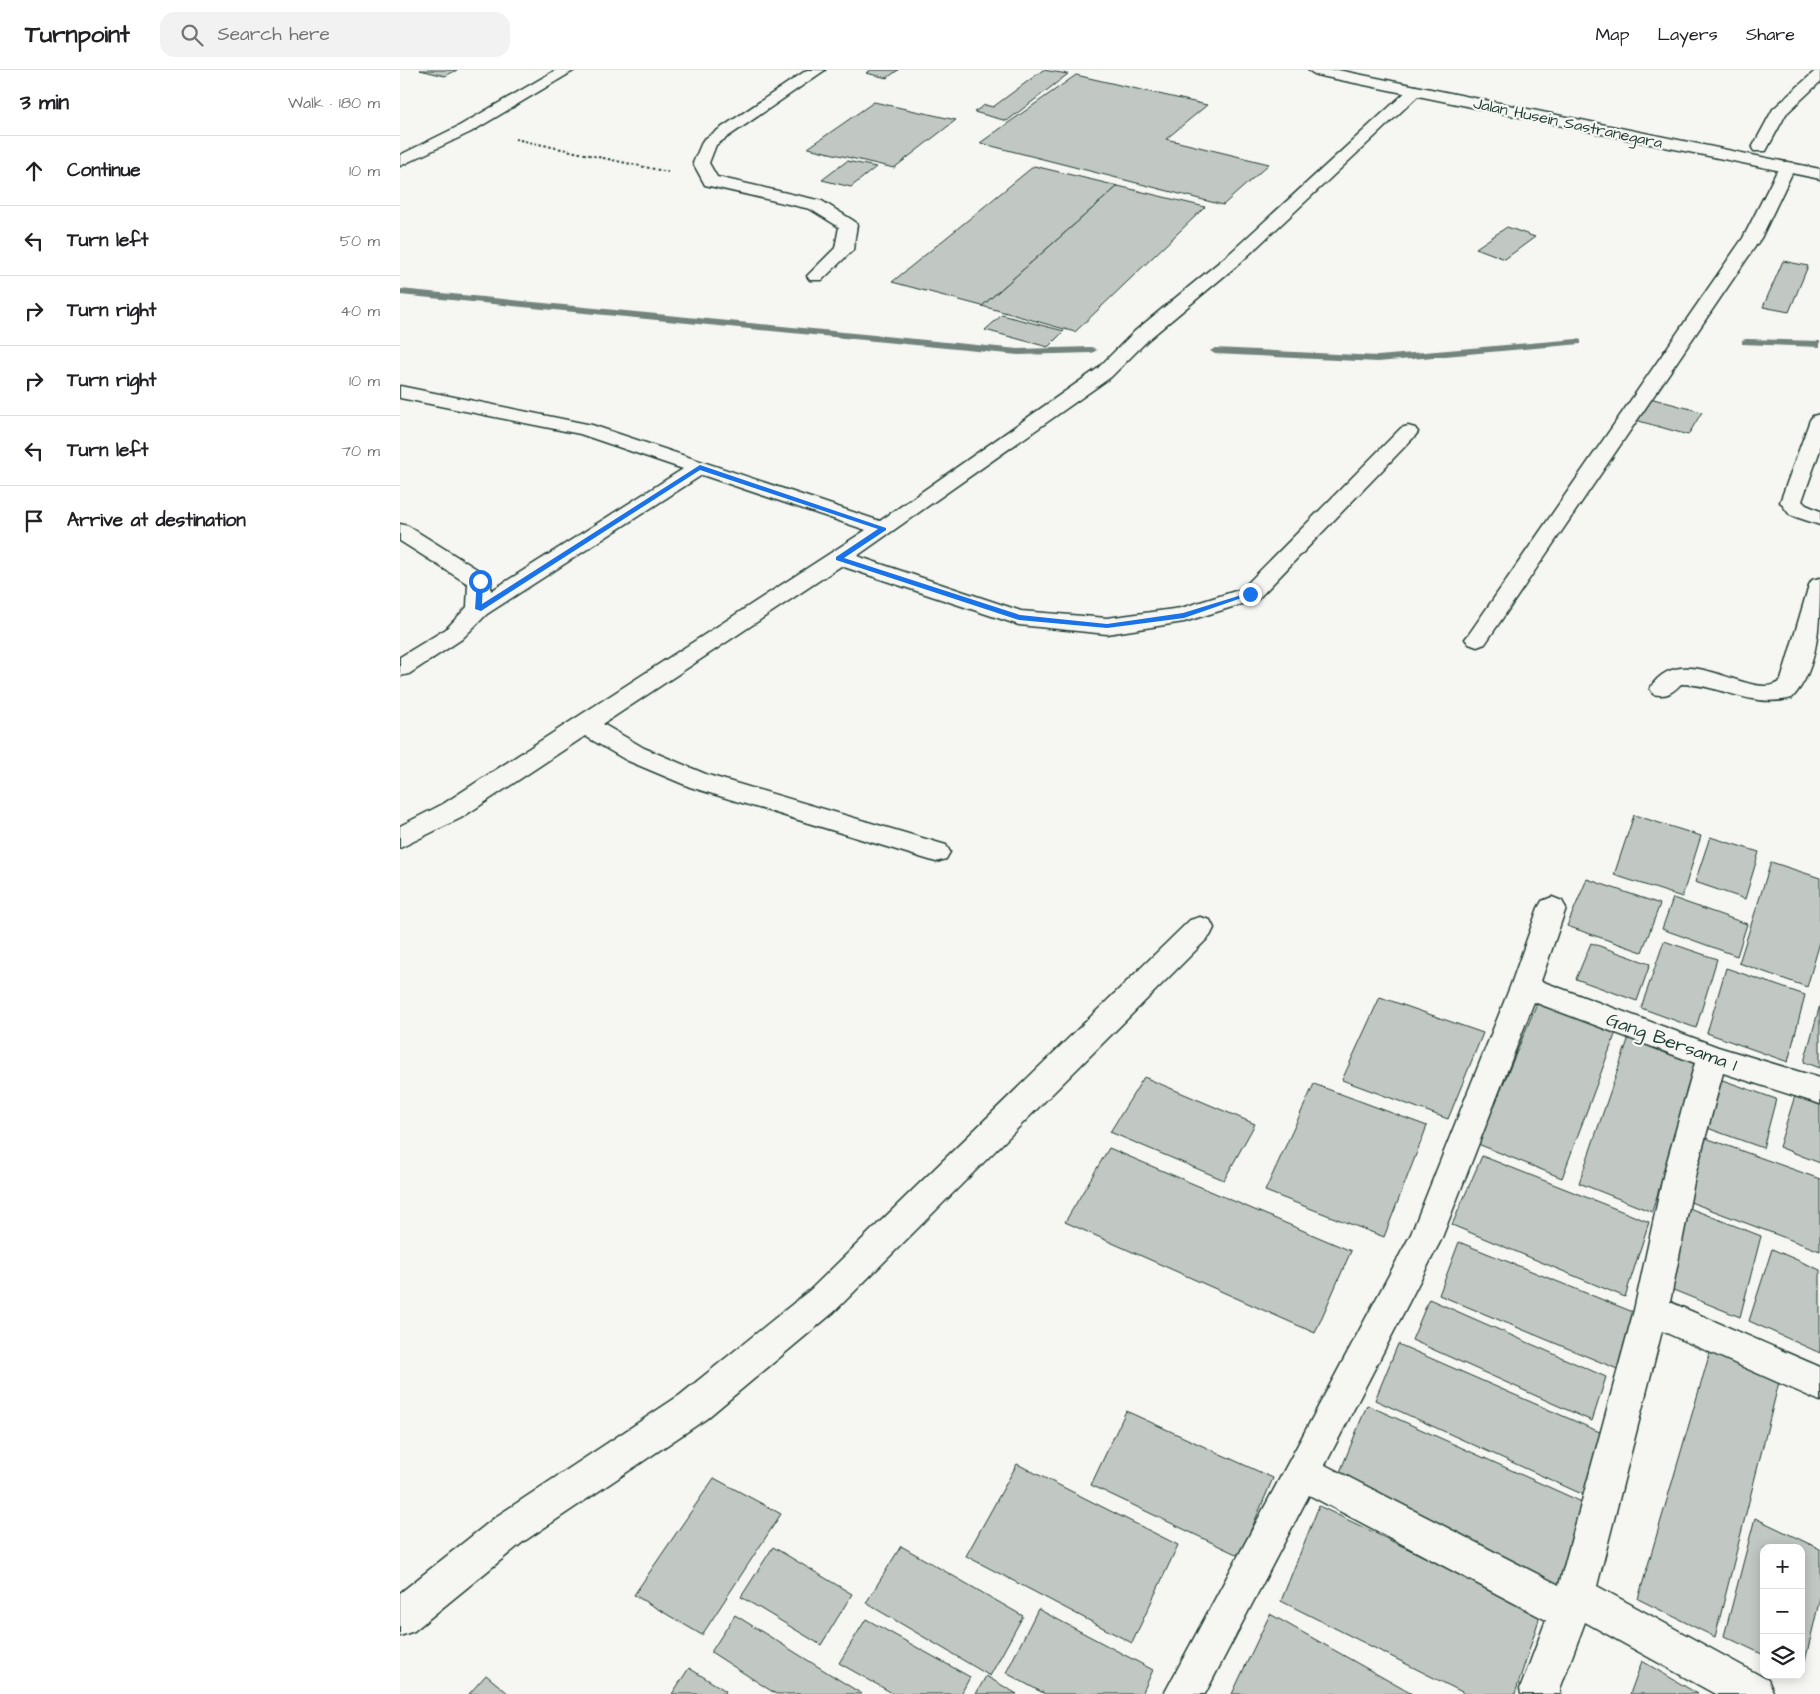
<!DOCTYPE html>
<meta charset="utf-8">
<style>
:root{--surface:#fff;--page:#f2f2f2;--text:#202124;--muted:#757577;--line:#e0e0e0}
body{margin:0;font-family:"Architects Daughter",sans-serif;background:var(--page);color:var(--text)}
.controls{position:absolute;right:15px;bottom:15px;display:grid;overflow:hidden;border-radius:10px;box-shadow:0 2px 12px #0003}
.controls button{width:45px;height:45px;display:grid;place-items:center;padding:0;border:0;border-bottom:1px solid var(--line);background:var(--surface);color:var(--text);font:25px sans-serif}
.stop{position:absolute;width:15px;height:15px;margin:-11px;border:4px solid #1a73e8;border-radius:50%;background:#fff}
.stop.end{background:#1a73e8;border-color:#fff;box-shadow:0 1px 5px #0008}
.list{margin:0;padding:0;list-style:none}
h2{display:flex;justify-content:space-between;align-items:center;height:65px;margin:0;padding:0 20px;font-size:21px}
h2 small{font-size:16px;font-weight:400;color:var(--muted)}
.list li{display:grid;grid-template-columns:32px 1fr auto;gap:15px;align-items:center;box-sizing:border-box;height:70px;padding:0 20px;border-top:1px solid var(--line)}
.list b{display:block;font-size:19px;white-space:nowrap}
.list em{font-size:16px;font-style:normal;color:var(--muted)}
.icon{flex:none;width:28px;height:28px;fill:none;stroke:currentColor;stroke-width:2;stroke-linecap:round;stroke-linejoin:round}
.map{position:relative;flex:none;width:1420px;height:1624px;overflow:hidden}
header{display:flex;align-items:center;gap:30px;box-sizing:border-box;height:70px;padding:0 25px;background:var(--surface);border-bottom:1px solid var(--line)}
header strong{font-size:24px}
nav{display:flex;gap:28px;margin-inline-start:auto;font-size:18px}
.search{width:350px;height:45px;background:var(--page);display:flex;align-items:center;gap:12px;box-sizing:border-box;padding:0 18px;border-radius:15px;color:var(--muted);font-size:19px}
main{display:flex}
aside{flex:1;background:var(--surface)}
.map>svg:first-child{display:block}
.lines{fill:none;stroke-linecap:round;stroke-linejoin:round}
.stream{fill:#72847d;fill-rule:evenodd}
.building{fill:#c1c8c3;stroke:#1f3d34}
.service-casing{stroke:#1f3d34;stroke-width:3}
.minor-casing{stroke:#1f3d34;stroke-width:3}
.secondary-casing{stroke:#1f3d34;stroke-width:3}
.path{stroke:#1f3d34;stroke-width:2;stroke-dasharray:2.5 2.5;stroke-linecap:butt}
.service{fill:#f6f6f2;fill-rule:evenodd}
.minor{fill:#f6f6f2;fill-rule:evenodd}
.secondary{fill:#f6f6f2;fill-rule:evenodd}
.route{fill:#1a73e8}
.labels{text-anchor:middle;stroke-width:4.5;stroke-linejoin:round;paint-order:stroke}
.far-street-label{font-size:16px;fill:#1f3d34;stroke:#f6f6f2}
.street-label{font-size:19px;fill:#1f3d34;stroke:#f6f6f2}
</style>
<header>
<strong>Turnpoint</strong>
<div class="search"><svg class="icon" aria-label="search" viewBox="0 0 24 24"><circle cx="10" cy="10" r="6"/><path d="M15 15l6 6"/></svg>Search here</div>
<nav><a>Map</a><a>Layers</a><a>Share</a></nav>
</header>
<main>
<aside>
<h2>3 min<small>Walk · 180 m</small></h2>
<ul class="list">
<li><svg class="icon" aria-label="ahead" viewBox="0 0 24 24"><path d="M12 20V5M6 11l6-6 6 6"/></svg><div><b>Continue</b></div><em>10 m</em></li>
<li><svg class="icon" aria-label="left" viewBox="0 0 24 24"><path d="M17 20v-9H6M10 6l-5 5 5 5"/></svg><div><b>Turn left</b></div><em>50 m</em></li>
<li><svg class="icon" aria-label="right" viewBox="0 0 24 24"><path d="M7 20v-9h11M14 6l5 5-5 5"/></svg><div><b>Turn right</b></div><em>40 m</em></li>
<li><svg class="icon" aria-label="right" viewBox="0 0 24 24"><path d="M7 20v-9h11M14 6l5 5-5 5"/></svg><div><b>Turn right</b></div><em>10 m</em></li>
<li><svg class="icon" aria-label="left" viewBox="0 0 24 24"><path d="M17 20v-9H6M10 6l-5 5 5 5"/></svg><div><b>Turn left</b></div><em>70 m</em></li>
<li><svg class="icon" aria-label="arrive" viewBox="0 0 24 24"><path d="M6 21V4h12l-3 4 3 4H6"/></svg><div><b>Arrive at destination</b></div></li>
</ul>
</aside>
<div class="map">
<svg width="1420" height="1624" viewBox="0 0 1420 1624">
<rect width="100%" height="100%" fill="#f6f6f2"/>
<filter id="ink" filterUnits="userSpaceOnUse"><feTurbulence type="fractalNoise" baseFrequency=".02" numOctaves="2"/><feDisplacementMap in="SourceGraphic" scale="10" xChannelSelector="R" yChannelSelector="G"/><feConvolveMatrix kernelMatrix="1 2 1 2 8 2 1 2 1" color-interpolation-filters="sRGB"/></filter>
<g filter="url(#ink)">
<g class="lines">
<g class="stream">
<path d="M0 219 618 279 692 277 697 280 692 283 618 285 0 225Z"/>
<path d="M1177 269 1181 270V274L978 292 815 284 810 281 815 278 978 286Z"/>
<path d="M1346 269 1420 271V277L1342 274V270Z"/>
</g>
</g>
<g class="building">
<path d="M20 0H57L45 6Z"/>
<path d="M471 0H498L487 8 466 3Z"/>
<path d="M643 0 668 4 607 51 574 42 585 35 593 37Z"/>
<path d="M676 5 807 35 766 69 869 94 823 135 580 73Z"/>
<path d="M474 32 556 50 494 98 408 78Z"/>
<path d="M447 91 476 97 451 117 422 110Z"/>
<path d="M634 96 718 116 582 236 492 212Z"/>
<path d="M718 116 805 137 675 262 582 236Z"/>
<path d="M1107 157 1135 167 1105 189 1076 178Z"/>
<path d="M1383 191 1408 196 1389 242 1363 237Z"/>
<path d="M602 245 664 261 648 277 585 260Z"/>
<path d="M1246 327 1302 342 1288 365 1232 349Z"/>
<path d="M1234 745 1301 766 1282 827 1214 805Z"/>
<path d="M1310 767 1359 782 1345 829 1295 812Z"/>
<path d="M1371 792 1420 808V872L1407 917 1339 893Z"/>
<path d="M1187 809 1260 834 1242 882 1167 856Z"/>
<path d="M1273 828 1347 854 1337 886 1262 859Z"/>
<path d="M1264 871 1317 889 1296 958 1241 938Z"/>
<path d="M1191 873 1250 894 1237 931 1176 909Z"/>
<path d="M1326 898 1405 925 1388 992 1307 963Z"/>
<path d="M1140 926 1219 954 1162 1108 1078 1074Z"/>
<path d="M980 927 1083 963 1048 1049 942 1010Z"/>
<path d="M1420 935V998L1404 992Z"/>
<path d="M1230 964 1299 989 1252 1142 1179 1113Z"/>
<path d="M744 1007 855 1054 824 1110 710 1062Z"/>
<path d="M1314 1007 1376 1029 1363 1078 1299 1055Z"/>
<path d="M914 1014 1027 1056 984 1167 865 1121Z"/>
<path d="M1398 1016 1420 1024V1093L1379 1077Z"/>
<path d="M1303 1067 1420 1109V1181L1285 1130Z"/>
<path d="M709 1078 951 1181 915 1263 665 1152Z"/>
<path d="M1082 1086 1249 1152 1225 1227 1052 1155Z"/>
<path d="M1284 1136 1361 1166 1340 1247 1261 1215Z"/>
<path d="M1059 1172 1243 1246 1227 1303 1039 1225Z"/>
<path d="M1372 1179 1420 1200V1283L1349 1251Z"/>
<path d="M1029 1229 1206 1307 1192 1351 1012 1270Z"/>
<path d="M998 1274 1202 1363 1184 1425 975 1330Z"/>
<path d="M1311 1279 1380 1308 1315 1567 1238 1529Z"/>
<path d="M967 1335 1184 1433 1158 1517 936 1412Z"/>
<path d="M726 1341 873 1408 840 1486 691 1415Z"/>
<path d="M617 1394 778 1475 732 1573 566 1486Z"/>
<path d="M314 1408 381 1444 302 1565 234 1525Z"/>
<path d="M919 1436 1141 1543 1115 1624H1066L881 1531Z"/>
<path d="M1355 1448 1420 1479V1528L1402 1604 1401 1478H1364V1585L1324 1566Z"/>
<path d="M501 1476 623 1546 590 1606 466 1533Z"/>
<path d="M373 1477 452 1524 421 1575 341 1527Z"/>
<path d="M638 1539 753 1600 742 1624H645L606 1603Z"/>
<path d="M870 1544 1012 1624H832Z"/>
<path d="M335 1545 462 1624H376L311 1582Z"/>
<path d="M466 1549 570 1607 561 1624H494L439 1593Z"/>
<path d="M1242 1591 1298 1624H1230Z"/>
<path d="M289 1598 326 1621 324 1624H272Z"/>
<path d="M86 1605 109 1624H69Z"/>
<path d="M586 1606 617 1624H576Z"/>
</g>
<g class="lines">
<g class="service-casing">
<g id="service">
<path d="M156 0H175L71 62 0 96V85L59 56Z"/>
<path d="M407 0H425L316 75 309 93 317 107 422 131 454 151 457 155 453 180 422 210H410L407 206 435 178 439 157 410 139 305 115 293 93 303 70Z"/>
<path d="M1420 0V12L1386 44 1366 81H1354L1352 78 1373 39 1415 1Z"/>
<path d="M1015 16 1023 21 1020 24 841 192 749 269 711 307 457 486 621 541 707 548 781 538 842 519 1001 358 1008 356 1015 358 1018 362 1015 366 858 529 784 552 707 564 619 555 441 496 203 654 244 678 308 705 546 775 550 782 546 789 536 792 290 717 226 690 185 666 61 748 0 778V756L43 734 466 460 302 405 87 544 62 569 9 604 0 606V587L46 559 67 537 68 514 0 471V454L8 456 88 506 91 511V521L283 399 180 364 0 328V316L192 355 480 451 697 299 735 261 829 184 1010 18Z"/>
<path d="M1387 92 1393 93 1395 97 1361 168 1085 574 1077 577 1069 574 1065 569 1069 564 1343 168 1379 97 1381 93Z"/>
<path d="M1420 344V380L1402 431 1406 435 1420 441V455L1390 445 1380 432 1410 350 1413 346Z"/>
<path d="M1420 508C1420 546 1420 599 1392 628 1351 639 1321 614 1281 614 1272 623 1267 627 1253 624L1250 618C1283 565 1355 636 1381 610L1409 515 1412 510Z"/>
<path d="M800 847 810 850 814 858 810 866 434 1242 306 1349 123 1472 14 1561 0 1566V1523L97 1446 280 1325 410 1220 790 850Z"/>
</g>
</g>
<g class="minor-casing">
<path id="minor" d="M1152 827 1162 831 1166 838 1141 911 1318 977 1420 1008V1034L1323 1003 1296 1102 1270 1232 1420 1297V1331L1262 1261 1197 1516 1368 1610 1374 1624H1315L1185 1552 1160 1619 1161 1624H1121L1120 1619 1146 1550 909 1425 805 1624H764L1011 1164 1110 917 1138 838 1142 831ZM1134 932 1295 993 1264 1102 1234 1240 1159 1515 925 1395 1041 1170Z"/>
</g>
<g class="secondary-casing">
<path id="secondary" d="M908 0H938L1420 99V109L916 5Z"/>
</g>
<path class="path" d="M115 69 268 102"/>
<use href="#service" class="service"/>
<use href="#minor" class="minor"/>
<use href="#secondary" class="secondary"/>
</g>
</g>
<path class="route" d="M300 395 486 458V460L444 488 620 545 707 554 783 543 848 523 853 524 784 548 707 558 619 550 436 490V487L478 459 300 400 81 541 75 539 77 509 83 511 82 534Z"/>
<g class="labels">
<g class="far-street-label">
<text transform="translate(1168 52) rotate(12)" y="6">Jalan Husein Sastranegara</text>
</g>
<g class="street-label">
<text transform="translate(1272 971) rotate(20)" y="7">Gang Bersama 1</text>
</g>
</g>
</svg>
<div class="controls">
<button>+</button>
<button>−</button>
<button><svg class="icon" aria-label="layers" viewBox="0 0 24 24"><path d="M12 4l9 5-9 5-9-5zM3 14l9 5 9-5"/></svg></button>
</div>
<div class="stop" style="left:80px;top:511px"></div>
<div class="stop end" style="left:850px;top:524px"></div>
</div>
</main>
